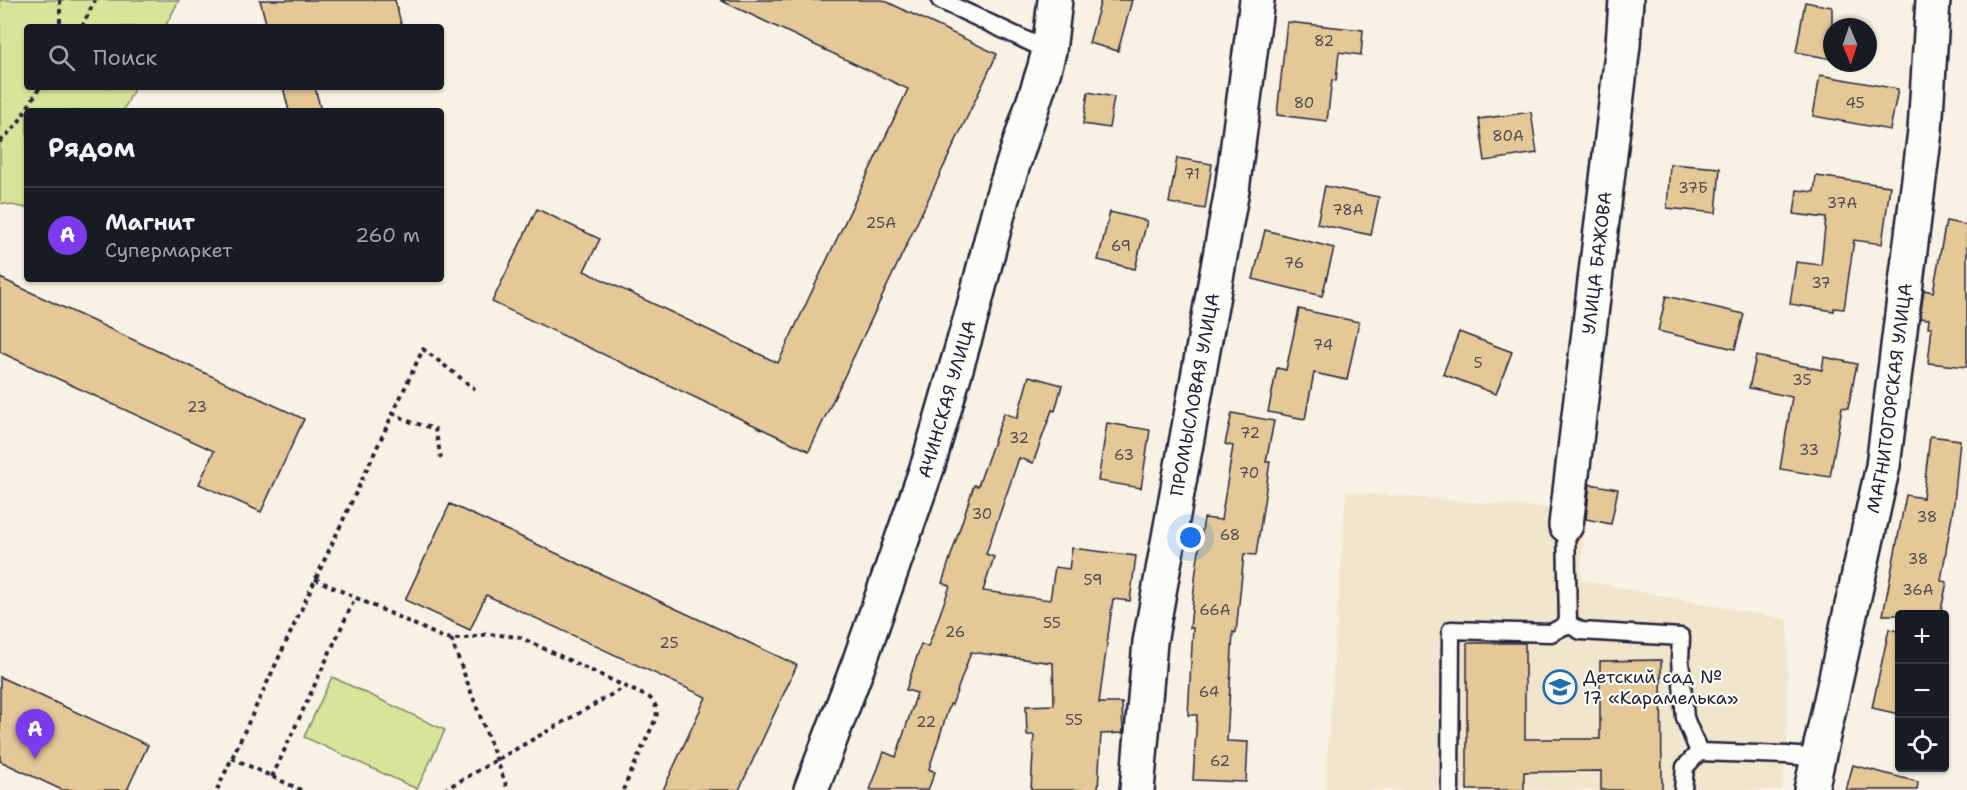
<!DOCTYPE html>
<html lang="ru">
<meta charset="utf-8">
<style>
:root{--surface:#171b24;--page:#20242c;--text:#f1f3f6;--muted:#9ea1a6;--line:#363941;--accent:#7c3aed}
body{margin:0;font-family:"Shantell Sans",sans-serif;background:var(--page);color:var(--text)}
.controls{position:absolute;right:18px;bottom:18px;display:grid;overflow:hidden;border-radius:6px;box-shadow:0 2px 4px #0004}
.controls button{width:54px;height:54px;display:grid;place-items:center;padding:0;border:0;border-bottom:2px solid var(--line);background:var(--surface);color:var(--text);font:30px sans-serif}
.compass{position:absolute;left:1823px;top:18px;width:54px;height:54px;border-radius:50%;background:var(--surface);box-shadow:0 2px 4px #0004;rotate:178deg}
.you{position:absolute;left:1191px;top:538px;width:21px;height:21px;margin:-15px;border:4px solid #fff;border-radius:50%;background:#1a73e8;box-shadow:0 0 0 9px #1a73e833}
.badge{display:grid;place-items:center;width:39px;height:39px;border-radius:50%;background:var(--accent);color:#fff;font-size:20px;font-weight:700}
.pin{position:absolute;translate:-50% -50px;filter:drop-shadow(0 2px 3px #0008)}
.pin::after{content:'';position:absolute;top:32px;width:21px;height:18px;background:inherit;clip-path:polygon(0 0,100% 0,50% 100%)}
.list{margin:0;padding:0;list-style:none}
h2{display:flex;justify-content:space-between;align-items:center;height:78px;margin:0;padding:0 24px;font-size:26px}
h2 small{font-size:20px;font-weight:400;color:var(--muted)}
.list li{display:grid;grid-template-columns:39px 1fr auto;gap:18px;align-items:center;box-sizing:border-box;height:96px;padding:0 24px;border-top:2px solid var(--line)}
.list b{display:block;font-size:22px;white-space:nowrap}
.list p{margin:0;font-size:20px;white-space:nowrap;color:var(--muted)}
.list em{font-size:20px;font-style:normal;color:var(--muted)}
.icon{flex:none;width:33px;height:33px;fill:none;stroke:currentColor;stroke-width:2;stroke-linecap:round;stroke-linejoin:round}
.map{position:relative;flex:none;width:1967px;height:790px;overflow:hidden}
.search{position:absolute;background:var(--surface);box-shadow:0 2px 4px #0004;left:24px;top:24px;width:420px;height:66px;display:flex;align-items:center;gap:15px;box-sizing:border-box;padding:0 21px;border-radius:6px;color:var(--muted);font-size:22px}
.panel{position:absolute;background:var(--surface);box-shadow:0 2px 4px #0004;left:24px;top:108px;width:420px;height:174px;border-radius:6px}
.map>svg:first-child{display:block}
.built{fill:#f2e5cd}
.green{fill:#d8e598;stroke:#7d846a;stroke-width:1.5}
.building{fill:#e4c898;stroke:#22223b;stroke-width:1.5}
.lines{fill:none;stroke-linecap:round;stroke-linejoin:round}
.service-casing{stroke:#22223b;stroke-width:21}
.minor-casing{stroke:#22223b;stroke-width:38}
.path{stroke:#22223b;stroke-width:4;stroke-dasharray:4.5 4.5;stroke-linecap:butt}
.service{stroke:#fdfcf7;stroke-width:16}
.minor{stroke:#fdfcf7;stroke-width:33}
.labels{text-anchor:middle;stroke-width:4.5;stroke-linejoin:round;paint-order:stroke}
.number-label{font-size:15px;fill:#524c52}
.street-label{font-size:18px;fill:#22223b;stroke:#fdfcf7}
.poi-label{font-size:18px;fill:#22223b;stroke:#fdfcf7;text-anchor:start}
</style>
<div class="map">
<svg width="1967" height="790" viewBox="0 0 1967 790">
<rect width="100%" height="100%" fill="#f8f2e4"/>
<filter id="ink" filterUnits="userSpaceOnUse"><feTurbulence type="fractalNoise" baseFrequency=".0167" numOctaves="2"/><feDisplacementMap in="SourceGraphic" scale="12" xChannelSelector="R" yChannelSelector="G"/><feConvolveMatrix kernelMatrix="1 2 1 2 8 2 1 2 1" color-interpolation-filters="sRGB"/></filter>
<g filter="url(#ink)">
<path class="built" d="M1346 492 1585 511 1581 580 1788 620 1787 755 1781 790H1325Z"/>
<g class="green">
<path d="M0 0H179L165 27H27V87H135L123 111H27V208L0 203Z"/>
<path d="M332 677 445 730 417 789 304 737Z"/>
</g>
<g class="building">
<path d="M260 0H395L402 27H267Z"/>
<path d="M720 0H883L997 54 809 451 492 302 537 209 600 239 584 271 778 363 908 89Z"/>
<path d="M1101 0H1132L1118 51 1089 43Z"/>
<path d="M1805 2 1832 7V59L1796 52Z"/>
<path d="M1287 22 1363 30 1361 55 1339 52 1336 81 1332 80 1327 121 1277 115Z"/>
<path d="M1820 75 1898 89 1890 130 1813 116Z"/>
<path d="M283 87H315L321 111H289Z"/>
<path d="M1088 92 1114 97 1109 128 1083 124Z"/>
<path d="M1531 112 1537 153 1485 161 1479 119Z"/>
<path d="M1177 158 1212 164 1205 209 1169 203Z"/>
<path d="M1670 164 1720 168 1716 213 1667 208Z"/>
<path d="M1816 176 1890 186 1882 244 1854 240 1844 309 1834 308V311L1790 304 1796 262 1821 265 1826 218 1794 214 1797 190 1814 192Z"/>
<path d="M1325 186 1379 197 1371 235 1317 224Z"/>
<path d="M1110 212 1147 221 1135 269 1098 260Z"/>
<path d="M1946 221 1967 225V367L1928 363 1932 327H1928L1929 319 1920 318 1924 290 1933 292Z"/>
<path d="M1265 230 1334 248 1322 296 1253 279Z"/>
<path d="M0 278 304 419 261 512 199 484 214 451 0 352Z"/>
<path d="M1666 296 1744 314 1735 349 1658 331Z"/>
<path d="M1299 309 1359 322 1347 380 1314 373 1305 419 1268 412 1277 368 1286 370Z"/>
<path d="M1459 332 1512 352 1496 394 1443 374Z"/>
<path d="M1756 356 1822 370 1824 357 1857 364 1848 408 1842 407 1830 477 1780 469 1792 397 1749 388Z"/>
<path d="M1029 376 1062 385 1055 411 1052 410 1033 463 1019 458 986 554 994 557 983 591 1050 600 1055 567 1069 569 1072 548 1136 556 1130 601 1113 599 1099 703H1122L1123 733 1101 734 1098 790H1031L1034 735H1027L1026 706 1054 705 1053 663 971 652 952 705 950 704 929 769 935 772 928 790H870L884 752 896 757 917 693 906 690 921 644 928 647 950 586 942 583 974 485 978 486 1004 413 1017 418Z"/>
<path d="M1232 413 1274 421 1266 462H1270L1256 555 1244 554 1236 633 1233 632 1227 741 1248 742 1246 782 1193 780 1197 715H1188L1193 628H1190L1196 570 1204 518 1221 520 1233 446 1225 444Z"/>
<path d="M1107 423 1150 430 1141 488 1098 481Z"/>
<path d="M1930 436 1960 440 1954 503 1941 581 1947 582 1940 615H1883L1906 495 1923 498Z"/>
<path d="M1590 484 1618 489 1611 524 1586 519Z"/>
<path d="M450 504 797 665 739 790H663L706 697 486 595 470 630 405 600Z"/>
<path d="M1889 629 1899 631V714L1872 708Z"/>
<path d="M1467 643H1525V739H1600V661L1661 660 1662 790H1601V771L1524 772V790H1467Z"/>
<path d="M0 677 148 745 127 790H62L0 761Z"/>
<path d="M1853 765 1918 782 1917 790H1846Z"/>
</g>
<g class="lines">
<g class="service-casing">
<g id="service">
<path d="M940 0 1049 51"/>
<path d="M1566 525 1568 624"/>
<path d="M1450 790 1451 630 1551 633 1568 624 1581 631 1681 637 1680 660 1685 718 1699 752"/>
<path d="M1683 790 1685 767 1699 752 1787 755 1819 758"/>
</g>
</g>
<g class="minor-casing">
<g id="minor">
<path id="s1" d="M1566 525 1623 45 1626 0"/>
<path id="s2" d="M811 790 859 663 928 465 973 310 1002 198 1044 70 1049 51 1055 0"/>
<path id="s3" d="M1137 790 1150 642 1232 190 1257 0"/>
<path id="s4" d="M1811 790 1883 466 1925 131 1933 0"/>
</g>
</g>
<g class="path">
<path d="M60 0V27"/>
<path d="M82 27 95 0"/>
<path d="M0 142 18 123 40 87"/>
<path d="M392 413 411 422 435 429 441 458"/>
<path d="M315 579 444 638 460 639 488 634 519 637 650 698C656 705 658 709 656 718L623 790"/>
<path d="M451 639 508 790"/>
<path d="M232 758 301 790"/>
<path d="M272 777 355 598"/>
<path d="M217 790 423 349 475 389"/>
<path d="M444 790 625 687"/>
</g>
<use href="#service" class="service"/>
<use href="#minor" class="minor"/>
</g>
</g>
<defs>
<g id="school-ring" transform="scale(1.725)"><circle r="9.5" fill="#fdfcf7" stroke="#1f6fb2" stroke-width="1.5"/><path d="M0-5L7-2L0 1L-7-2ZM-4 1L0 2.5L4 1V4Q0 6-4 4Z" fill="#1f6fb2"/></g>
</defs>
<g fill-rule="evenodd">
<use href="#school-ring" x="1560" y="687"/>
</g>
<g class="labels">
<g class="number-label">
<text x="1324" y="46">82</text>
<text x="1304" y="108">80</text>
<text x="1855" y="108">45</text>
<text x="1508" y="141">80А</text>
<text x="1192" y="179">71</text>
<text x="1693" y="193">37Б</text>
<text x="1842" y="208">37А</text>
<text x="1348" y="215">78А</text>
<text x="881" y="228">25А</text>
<text x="1121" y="251">69</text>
<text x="1294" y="268">76</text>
<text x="1821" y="288">37</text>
<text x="1323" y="350">74</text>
<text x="1478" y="368">5</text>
<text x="1802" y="385">35</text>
<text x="197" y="412">23</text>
<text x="1250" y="438">72</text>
<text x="1019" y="443">32</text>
<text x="1809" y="455">33</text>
<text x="1124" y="460">63</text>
<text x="1249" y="478">70</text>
<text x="982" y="519">30</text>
<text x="1927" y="522">38</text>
<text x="1230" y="540">68</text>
<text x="1918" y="564">38</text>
<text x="1093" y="585">59</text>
<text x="1918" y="595">36А</text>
<text x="1215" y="615">66А</text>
<text x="1052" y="628">55</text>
<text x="955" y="637">26</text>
<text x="669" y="648">25</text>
<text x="1209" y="697">64</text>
<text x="1074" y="725">55</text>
<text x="926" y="727">22</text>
<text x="1220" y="766">62</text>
</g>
<g class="street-label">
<text dy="6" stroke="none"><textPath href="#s1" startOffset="264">УЛИЦА БАЖОВА</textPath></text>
<text dy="6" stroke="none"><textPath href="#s3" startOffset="400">ПРОМЫСЛОВАЯ УЛИЦА</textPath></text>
<text dy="6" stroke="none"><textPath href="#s4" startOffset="400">МАГНИТОГОРСКАЯ УЛИЦА</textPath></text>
<text dy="6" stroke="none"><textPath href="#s2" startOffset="414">АЧИНСКАЯ УЛИЦА</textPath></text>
</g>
<g class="poi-label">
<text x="1583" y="683">Детский сад №<tspan x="1583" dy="21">17 «Карамелька»</tspan></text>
</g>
</g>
</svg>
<div class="controls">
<button>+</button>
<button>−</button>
<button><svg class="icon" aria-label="locate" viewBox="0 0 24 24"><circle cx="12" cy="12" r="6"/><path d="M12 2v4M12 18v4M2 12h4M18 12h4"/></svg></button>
</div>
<svg class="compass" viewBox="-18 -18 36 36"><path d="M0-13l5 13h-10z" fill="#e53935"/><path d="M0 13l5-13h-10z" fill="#9ea1a6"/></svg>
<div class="you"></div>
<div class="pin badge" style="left:35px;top:759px">A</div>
<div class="search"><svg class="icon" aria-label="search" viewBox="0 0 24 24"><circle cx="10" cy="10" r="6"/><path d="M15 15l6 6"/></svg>Поиск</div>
<section class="panel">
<h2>Рядом<small></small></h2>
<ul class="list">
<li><span class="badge">A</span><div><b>Магнит</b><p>Супермаркет</p></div><em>260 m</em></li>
</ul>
</section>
</div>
